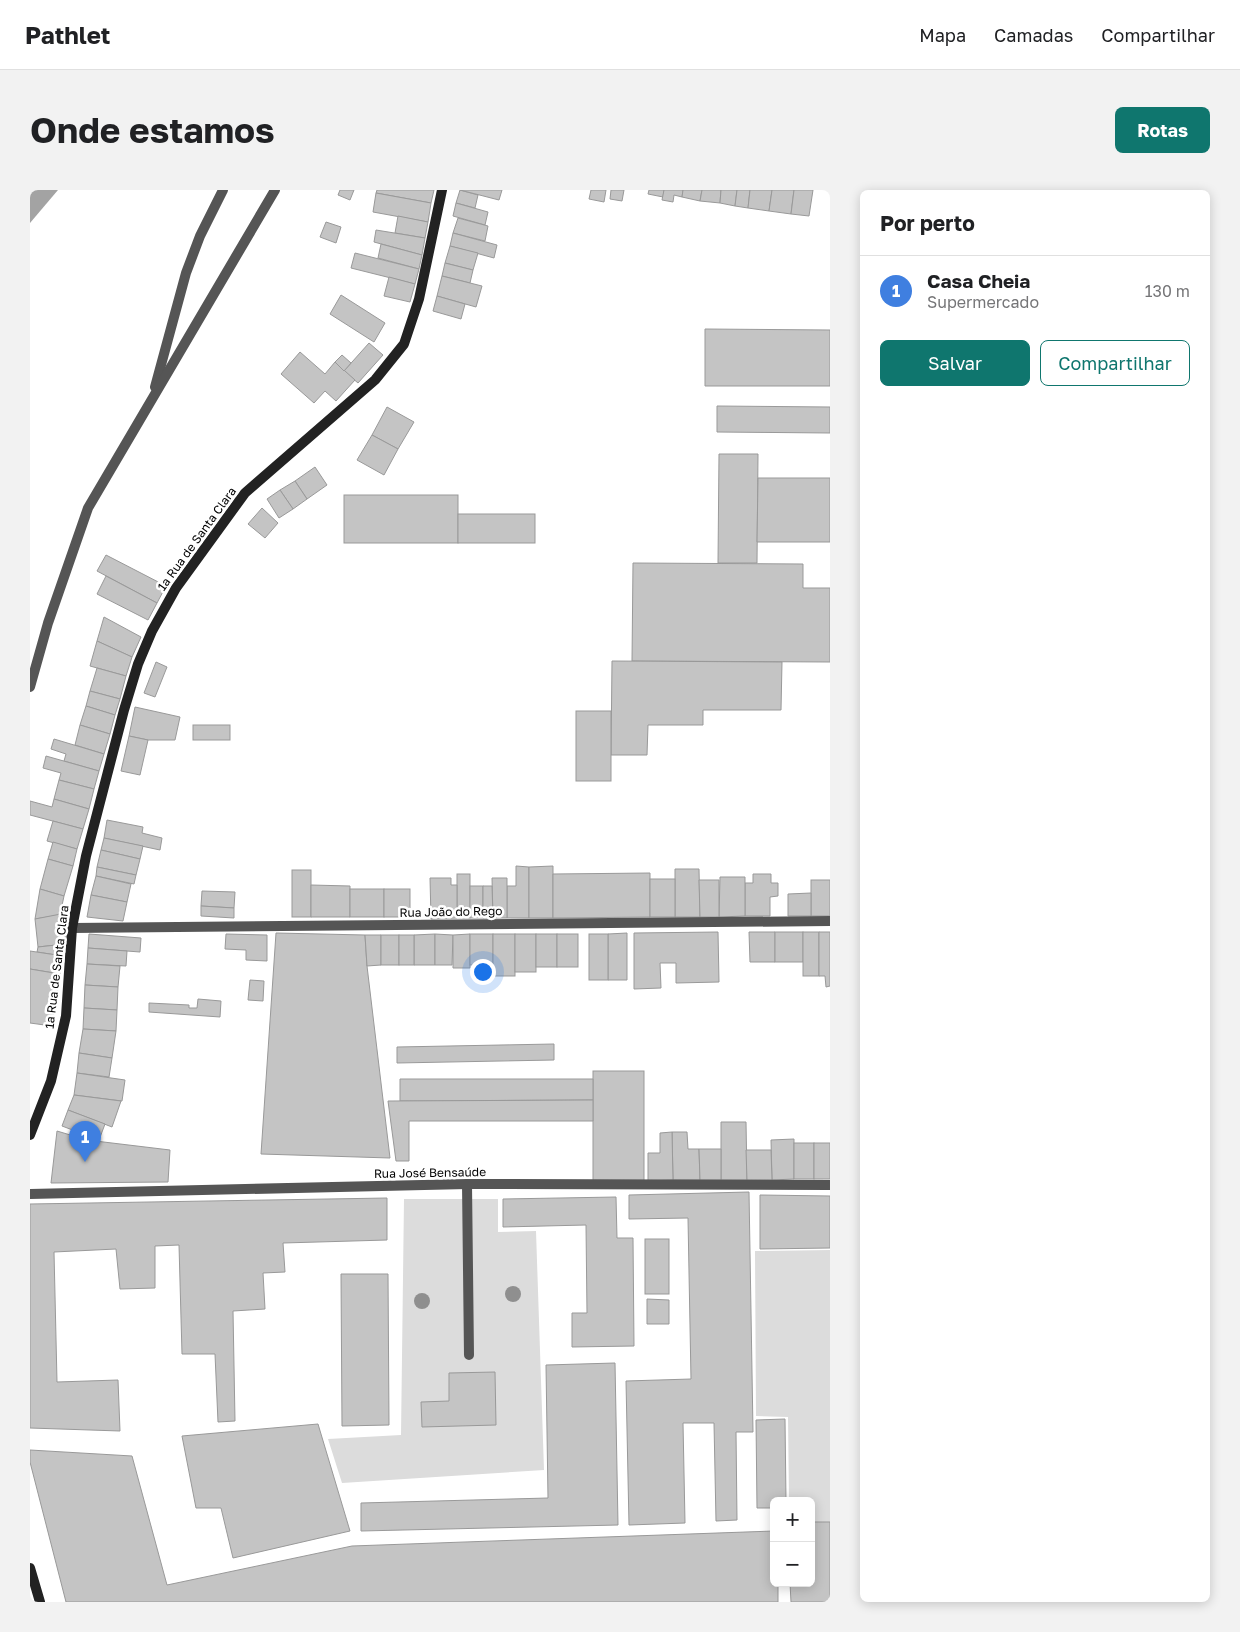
<!DOCTYPE html>
<html lang="pt">
<meta charset="utf-8">
<style>
:root{--surface:#fff;--page:#f2f2f2;--text:#202124;--muted:#757577;--line:#e0e0e0;--accent:#0f766e}
body{margin:0;font-family:"Golos Text",sans-serif;background:var(--page);color:var(--text)}
.controls{position:absolute;right:15px;bottom:15px;display:grid;overflow:hidden;border-radius:8px;box-shadow:0 2px 12px #0003}
.controls button{width:45px;height:45px;display:grid;place-items:center;padding:0;border:0;border-bottom:1px solid var(--line);background:var(--surface);color:var(--text);font:25px sans-serif}
.you{position:absolute;left:452px;top:781px;width:18px;height:18px;margin:-12px;border:4px solid #fff;border-radius:50%;background:#1a73e8;box-shadow:0 0 0 8px #1a73e833}
.badge{display:grid;place-items:center;width:32px;height:32px;border-radius:50%;background:var(--accent);color:#fff;font-size:16px;font-weight:700}
.pin{position:absolute;translate:-50% -41px;filter:drop-shadow(0 1px 2px #0008)}
.pin::after{content:'';position:absolute;top:26px;width:18px;height:15px;background:inherit;clip-path:polygon(0 0,100% 0,50% 100%)}
.list{margin:0;padding:0;list-style:none}
h2{display:flex;justify-content:space-between;align-items:center;height:65px;margin:0;padding:0 20px;font-size:21px}
h2 small{font-size:16px;font-weight:400;color:var(--muted)}
.list li{display:grid;grid-template-columns:32px 1fr auto;gap:15px;align-items:center;box-sizing:border-box;height:70px;padding:0 20px;border-top:1px solid var(--line)}
.list b{display:block;font-size:19px;white-space:nowrap}
.list p{margin:0;font-size:16px;white-space:nowrap;color:var(--muted)}
.list em{font-size:16px;font-style:normal;color:var(--muted)}
.actions{display:flex;gap:10px;padding:15px 20px}
.actions a{flex:1;padding:11px 0;border:1px solid var(--accent);border-radius:8px;text-align:center;font-size:18px;color:var(--accent)}
.actions .main{background:var(--accent);color:#fff}
.map{position:relative;flex:none;width:800px;height:1412px;overflow:hidden;border-radius:8px}
header{display:flex;align-items:center;gap:30px;box-sizing:border-box;height:70px;padding:0 25px;background:var(--surface);border-bottom:1px solid var(--line)}
header strong{font-size:24px}
nav{display:flex;gap:28px;margin-inline-start:auto;font-size:18px}
.intro{display:flex;align-items:center;justify-content:space-between;box-sizing:border-box;height:120px;padding:0 30px}
h1{margin:0;font-size:35px}
.button{padding:12px 22px;border-radius:8px;background:var(--accent);color:#fff;font-size:18px;font-weight:700}
main{display:flex;gap:30px;padding:0 30px}
aside{flex:1;background:var(--surface);border-radius:8px;box-shadow:0 2px 12px #0003}
.map>svg:first-child{display:block}
.green{fill:#dcdcdc}
.water{fill:#a3a3a3}
.building{fill:#c4c4c4;stroke:#999}
.lines{fill:none;stroke-linecap:round;stroke-linejoin:round}
.lane{stroke:#555;stroke-width:10}
.street{stroke:#555;stroke-width:10}
.secondary{stroke:#222;stroke-width:10}
.tree{fill:#8f8f8f}
.labels{text-anchor:middle;stroke-width:5;stroke-linejoin:round;paint-order:stroke}
.street-label{font-size:12px;fill:#000;stroke:#fff}
</style>
<header>
<strong>Pathlet</strong>
<nav><a>Mapa</a><a>Camadas</a><a>Compartilhar</a></nav>
</header>
<div class="intro"><h1>Onde estamos</h1><a class="button">Rotas</a></div>
<main>
<div class="map">
<svg width="800" height="1412" viewBox="0 0 800 1412">
<rect width="100%" height="100%" fill="#fff"/>
<g class="green">
<path d="M374 1009H468V1042L506 1041 514 1280 312 1293 298 1249 371 1245Z"/>
<path d="M800 1060V1332H781V1311H759L758 1227 726 1226 725 1061Z"/>
</g>
<path class="water" d="M0 0H28L0 33Z"/>
<g class="building">
<path d="M310 0H324L320 10 308 5Z"/>
<path d="M347 0H404L401 13 346 3Z"/>
<path d="M430 0 448 5 445 18 426 13Z"/>
<path d="M430 0H472L469 10Z"/>
<path d="M561 0H576L574 12 559 9Z"/>
<path d="M581 0H594L592 11 580 9Z"/>
<path d="M619 0H634L633 7 618 4Z"/>
<path d="M634 0H653L652 7 644 5 643 12 632 10Z"/>
<path d="M653 0H672L670 11 652 7Z"/>
<path d="M672 0H691L690 13 670 11Z"/>
<path d="M691 0H707L705 16 690 13Z"/>
<path d="M707 0H720L718 18 705 16Z"/>
<path d="M720 0H742L739 21 718 18Z"/>
<path d="M742 0H764L761 24 739 21Z"/>
<path d="M764 0H783L779 26 761 24Z"/>
<path d="M346 3 401 13 398 32 343 22Z"/>
<path d="M426 13 458 22 455 35 423 26Z"/>
<path d="M368 26 398 32 395 48 365 43Z"/>
<path d="M428 28 458 36 455 51 423 43Z"/>
<path d="M296 32 311 37 306 53 290 47Z"/>
<path d="M346 40 395 48 392 65 344 52Z"/>
<path d="M423 43 467 55 464 68 420 56Z"/>
<path d="M351 54 392 65 389 79 348 68Z"/>
<path d="M420 56 448 63 443 80 415 73Z"/>
<path d="M325 63 389 79 385 94 321 78Z"/>
<path d="M415 73 443 80 440 93 412 86Z"/>
<path d="M412 86 452 96 446 117 407 106Z"/>
<path d="M359 87 385 94 380 112 354 106Z"/>
<path d="M311 105 355 133 344 152 300 124Z"/>
<path d="M407 106 435 114 431 129 403 121Z"/>
<path d="M675 139 800 140V196H675Z"/>
<path d="M339 153 353 165 328 193 314 181Z"/>
<path d="M270 162 295 184 305 172 325 190 306 211 295 201 284 213 251 184Z"/>
<path d="M312 165 321 173 314 181 305 172Z"/>
<path d="M687 216 800 217V243L687 242Z"/>
<path d="M357 217 384 232 368 259 342 245Z"/>
<path d="M342 245 368 259 354 285 327 270Z"/>
<path d="M689 264H728L727 373H688Z"/>
<path d="M285 277 297 295 277 309 265 291Z"/>
<path d="M728 288H800V352H727Z"/>
<path d="M265 291 277 309 263 319 250 300Z"/>
<path d="M250 300 263 319 249 328 237 309Z"/>
<rect x="314" y="305" width="114" height="48"/>
<path d="M232 318 248 333 235 348 218 334Z"/>
<rect x="428" y="324" width="77" height="29"/>
<path d="M76 365 136 396 127 413 67 381Z"/>
<path d="M603 373 773 374V398H800V472L602 471Z"/>
<path d="M76 386 127 413 118 430 67 404Z"/>
<path d="M74 427 111 447 102 467 67 451Z"/>
<path d="M67 451 102 467 96 486 60 476Z"/>
<path d="M582 471 752 472 751 520H673V535H618L617 565H581Z"/>
<path d="M126 472 137 477 125 507 114 503Z"/>
<path d="M67 478 96 486 90 509 60 501Z"/>
<path d="M60 501 90 509 85 525 56 516Z"/>
<path d="M56 516 85 525 80 544 50 535Z"/>
<path d="M105 517 150 527 145 550H118L99 546Z"/>
<rect x="546" y="521" width="35" height="70"/>
<path d="M50 535 80 544 74 564 45 555Z"/>
<rect x="163" y="535" width="37" height="15"/>
<path d="M99 546 118 550 110 585 91 581Z"/>
<path d="M24 549 74 564 69 581 34 571 36 564 21 559Z"/>
<path d="M16 566 69 581 64 599 29 590 31 583 13 578Z"/>
<path d="M29 590 64 599 59 619 24 609Z"/>
<path d="M24 609 59 619 53 639 0 625V611L22 617Z"/>
<path d="M77 630 113 637 112 643 132 648 130 660 74 648Z"/>
<path d="M23 631 53 639 47 659 17 651Z"/>
<path d="M74 648 113 656 110 669 71 660Z"/>
<path d="M23 652 47 659 43 676 18 669Z"/>
<path d="M71 660 110 669 106 685 67 677Z"/>
<path d="M18 669 43 676 34 706 10 699Z"/>
<path d="M486 676 499 677V728H477V696H486Z"/>
<path d="M523 676V728H499V677Z"/>
<path d="M67 677 106 685 104 694 66 686Z"/>
<path d="M645 679H669L670 727H645Z"/>
<rect x="262" y="680" width="19" height="47"/>
<path d="M620 683V727L523 728V684Z"/>
<rect x="427" y="684" width="13" height="44"/>
<path d="M723 684H741V693H748V706L740 707V726H715V693H723Z"/>
<path d="M66 686 101 694 97 712 61 705Z"/>
<path d="M690 687H715V726L689 727Z"/>
<path d="M400 688H421V695H427V728L401 729Z"/>
<path d="M462 688H477V728H463Z"/>
<rect x="620" y="689" width="25" height="38"/>
<path d="M669 690H689V727H670Z"/>
<rect x="781" y="690" width="19" height="36"/>
<path d="M281 695 320 696V727H281Z"/>
<rect x="440" y="696" width="13" height="32"/>
<path d="M453 696H462L463 728H453Z"/>
<path d="M10 699 34 706 30 725 5 729Z"/>
<rect x="320" y="699" width="34" height="28"/>
<rect x="354" y="699" width="26" height="28"/>
<path d="M172 701 205 702 204 718 171 716Z"/>
<path d="M781 703V726H758V704Z"/>
<path d="M61 705 97 712 93 731 57 727Z"/>
<path d="M171 716 204 718V728L171 726Z"/>
<path d="M36 723 35 754 8 757 5 729Z"/>
<path d="M688 742 689 792 646 793V773H630L631 798 604 799V743Z"/>
<path d="M719 742H745V772H720Z"/>
<rect x="745" y="742" width="28" height="30"/>
<rect x="773" y="742" width="16" height="44"/>
<path d="M789 742H800V796L796 797 795 786H789Z"/>
<path d="M246 743 335 745 337 776 360 968 231 964Z"/>
<path d="M597 743V790H578V744Z"/>
<path d="M59 744 111 748 110 762 58 758Z"/>
<path d="M196 744 237 745V771L216 770V760L195 759Z"/>
<path d="M405 744V775H384V745Z"/>
<path d="M405 744 423 745 422 775H405Z"/>
<path d="M440 744V778H423V745Z"/>
<rect x="440" y="744" width="23" height="31"/>
<rect x="463" y="744" width="22" height="42"/>
<rect x="485" y="744" width="21" height="38"/>
<rect x="506" y="744" width="21" height="33"/>
<rect x="527" y="744" width="21" height="33"/>
<rect x="559" y="744" width="19" height="46"/>
<path d="M335 745H351V775L337 776Z"/>
<rect x="351" y="745" width="18" height="30"/>
<rect x="369" y="745" width="15" height="30"/>
<path d="M35 754 33 766 7 762 8 757Z"/>
<path d="M58 758 97 761 96 776 57 774Z"/>
<path d="M0 761 33 766 30 784 0 779Z"/>
<path d="M57 774 90 776 88 797 55 795Z"/>
<path d="M0 779 30 784 22 836 0 833Z"/>
<path d="M220 790 234 791 233 811 218 810Z"/>
<path d="M55 795 88 797 87 820 54 818Z"/>
<path d="M168 809 191 811 190 827 119 822V813L159 815V818H167Z"/>
<path d="M54 818 87 820 86 841 53 839Z"/>
<path d="M53 839 86 841 82 868 49 863Z"/>
<path d="M524 854V870L367 873V857Z"/>
<path d="M49 863 82 868 79 887 47 883Z"/>
<rect x="563" y="881" width="51" height="112"/>
<path d="M47 883 95 890 92 911 44 905Z"/>
<path d="M370 889H563V910L370 911Z"/>
<path d="M44 905 91 911 82 937 38 920Z"/>
<path d="M563 910V931H379V971H366L358 911Z"/>
<path d="M38 920 75 934 69 950 32 936Z"/>
<path d="M691 932H716L717 990H691Z"/>
<path d="M27 941 57 950 140 960 138 992 21 993Z"/>
<path d="M642 942H657L658 959H669L670 990H643Z"/>
<path d="M642 942 643 990 618 991V963H630V943Z"/>
<path d="M764 949V989L742 990 741 950Z"/>
<rect x="764" y="953" width="20" height="36"/>
<rect x="784" y="953" width="16" height="36"/>
<path d="M669 959H691V990H670Z"/>
<path d="M716 960H741L742 990H717Z"/>
<path d="M719 1002 723 1242H706L707 1330 686 1331 684 1233H653L655 1333 599 1335 596 1191 661 1189 658 1028 599 1029V1005Z"/>
<path d="M730 1005 800 1006V1058L730 1059Z"/>
<path d="M586 1007 587 1048H603L604 1156 542 1157V1123H557L556 1035 473 1037V1009Z"/>
<path d="M357 1008V1050L253 1053 255 1082 233 1083 235 1119 203 1121 205 1231 188 1232 185 1164H152L149 1055 125 1056V1098L90 1099 86 1059 24 1062 27 1192 88 1190 90 1241 0 1238V1014Z"/>
<rect x="615" y="1049" width="24" height="55"/>
<path d="M311 1084H358L359 1235 312 1236Z"/>
<path d="M617 1109 639 1110V1134H617Z"/>
<path d="M585 1173 588 1335 331 1341V1313L518 1308 516 1175Z"/>
<path d="M465 1182 466 1235 392 1237 391 1212 419 1211V1183Z"/>
<path d="M755 1229 756 1311H744V1318H727L726 1230Z"/>
<path d="M288 1234 320 1341 203 1368 191 1318H166L152 1246Z"/>
<path d="M0 1260 102 1266 137 1395 322 1356 744 1341V1393H748V1412H36L0 1272Z"/>
<path d="M781 1332H800V1412H761L760 1393H781Z"/>
</g>
<g class="lines">
<path class="lane" d="M437 994 439 1165"/>
<g class="street">
<path d="M125 197 156 83 170 46 193 0"/>
<path d="M0 497 18 433 58 318 245 0"/>
<path d="M42 738 800 731"/>
<path d="M0 1004 437 994 800 995"/>
</g>
<g class="secondary">
<path d="M0 945 21 891 36 826 42 738 56 666 94 520 108 474 122 441 146 398 215 303 345 190 374 154 389 109 412 0"/>
<path d="M0 1378 10 1412"/>
</g>
</g>
<g class="tree">
<circle cx="483" cy="1104" r="8"/>
<circle cx="392" cy="1111" r="8"/>
</g>
<g class="labels">
<g class="street-label">
<text transform="translate(167 349) rotate(-54)" y="4">1ª Rua de Santa Clara</text>
<text transform="translate(421 722) rotate(-1)" y="4">Rua João do Rego</text>
<text transform="translate(27 777) rotate(-83)" y="4">1ª Rua de Santa Clara</text>
<text transform="translate(400 983) rotate(-1)" y="4">Rua José Bensaúde</text>
</g>
</g>
</svg>
<div class="controls">
<button>+</button>
<button>−</button>
</div>
<div class="you"></div>
<div class="pin badge" style="left:55px;top:972px;background:#3f7fe0">1</div>
</div>
<aside>
<h2>Por perto<small></small></h2>
<ul class="list">
<li><span class="badge" style="background:#3f7fe0">1</span><div><b>Casa Cheia</b><p>Supermercado</p></div><em>130 m</em></li>
</ul>
<div class="actions"><a class="main">Salvar</a><a>Compartilhar</a></div>
</aside>
</main>
